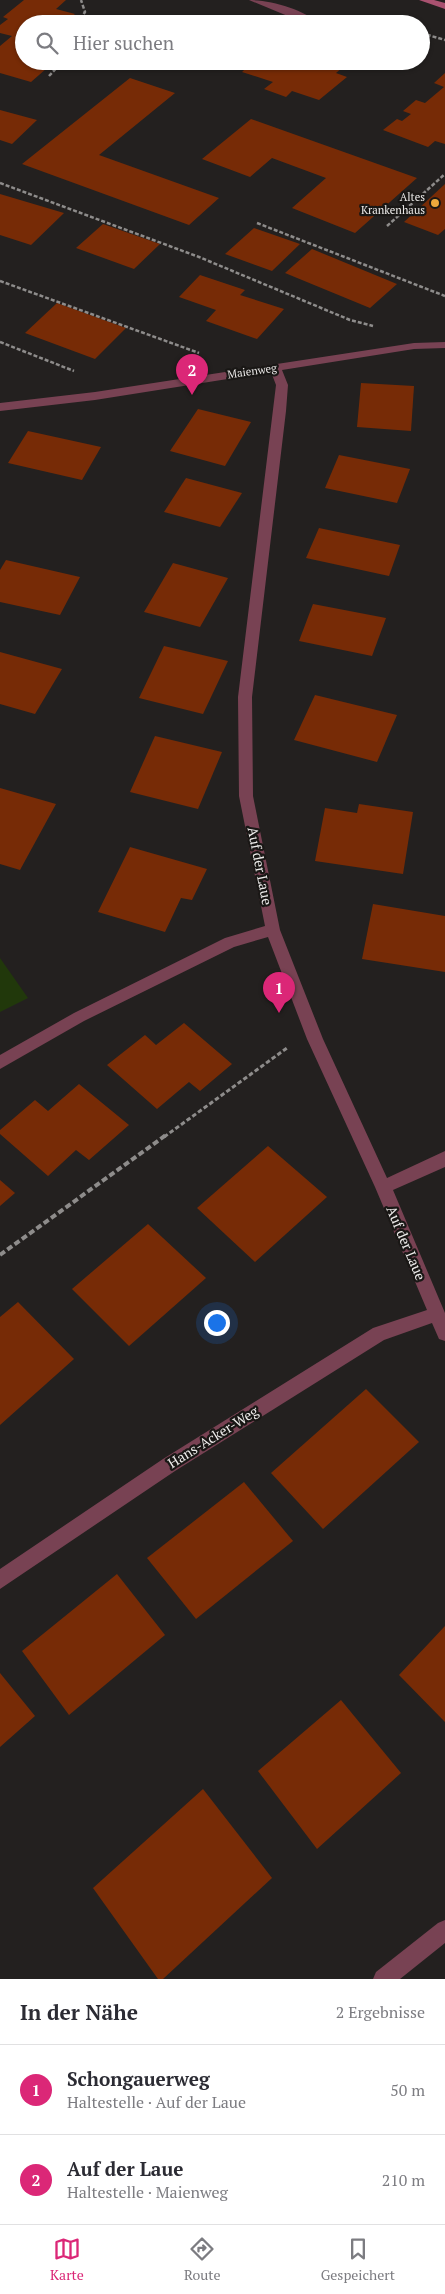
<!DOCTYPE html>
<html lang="de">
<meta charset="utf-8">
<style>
:root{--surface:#fff;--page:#f2f2f3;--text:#2b2b33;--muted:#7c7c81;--line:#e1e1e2;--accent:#db2777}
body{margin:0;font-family:"PT Serif",serif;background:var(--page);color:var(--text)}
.you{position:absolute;left:216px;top:1322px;width:18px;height:18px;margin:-12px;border:4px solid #fff;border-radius:50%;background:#1a73e8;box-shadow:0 0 0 8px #1a73e833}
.badge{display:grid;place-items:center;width:32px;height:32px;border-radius:50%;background:var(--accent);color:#fff;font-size:16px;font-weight:700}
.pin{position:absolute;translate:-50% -41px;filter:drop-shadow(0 1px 2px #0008)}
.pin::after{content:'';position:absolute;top:26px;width:18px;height:15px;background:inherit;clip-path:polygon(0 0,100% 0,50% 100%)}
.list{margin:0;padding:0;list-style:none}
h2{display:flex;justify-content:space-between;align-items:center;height:65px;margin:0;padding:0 20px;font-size:21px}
h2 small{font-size:16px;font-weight:400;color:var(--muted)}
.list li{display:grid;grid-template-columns:32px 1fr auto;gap:15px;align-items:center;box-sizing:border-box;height:90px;padding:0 20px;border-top:1px solid var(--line)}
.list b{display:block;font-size:19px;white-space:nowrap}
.list p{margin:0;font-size:16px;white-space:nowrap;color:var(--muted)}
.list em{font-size:16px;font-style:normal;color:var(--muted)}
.icon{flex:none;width:28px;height:28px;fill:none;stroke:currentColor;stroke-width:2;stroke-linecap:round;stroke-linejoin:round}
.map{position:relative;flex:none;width:445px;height:1979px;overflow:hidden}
.search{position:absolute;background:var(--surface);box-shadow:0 1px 4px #0004;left:15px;right:15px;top:15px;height:55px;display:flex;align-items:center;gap:12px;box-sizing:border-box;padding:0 18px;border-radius:28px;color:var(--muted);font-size:19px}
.sheet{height:245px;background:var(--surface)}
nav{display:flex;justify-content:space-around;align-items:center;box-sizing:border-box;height:70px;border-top:1px solid var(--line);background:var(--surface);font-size:14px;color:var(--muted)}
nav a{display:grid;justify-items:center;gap:2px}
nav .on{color:var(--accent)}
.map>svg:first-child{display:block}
.green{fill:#21380b}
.building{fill:#772b06}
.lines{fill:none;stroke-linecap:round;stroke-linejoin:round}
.path-far2{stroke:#8e8c8b;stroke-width:2.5;stroke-dasharray:4 2;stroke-linecap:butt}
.path-far1{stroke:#8e8c8b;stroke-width:3;stroke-dasharray:4.5 2.5;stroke-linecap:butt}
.path{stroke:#8e8c8b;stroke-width:4;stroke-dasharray:6 3;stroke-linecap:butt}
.street{fill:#784253;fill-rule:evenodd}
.secondary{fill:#a95270;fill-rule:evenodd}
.poi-dot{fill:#eea83c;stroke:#191715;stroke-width:2}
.labels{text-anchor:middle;stroke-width:4.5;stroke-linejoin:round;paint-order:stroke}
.far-poi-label{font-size:11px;fill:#edebea;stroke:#191715;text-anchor:end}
.far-street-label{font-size:11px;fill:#edebea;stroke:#191715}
.street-label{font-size:14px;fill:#edebea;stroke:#191715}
</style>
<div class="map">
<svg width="445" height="1979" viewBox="0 0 445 1979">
<rect width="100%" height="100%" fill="#23201f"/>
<path class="green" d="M0 958 28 998 0 1012Z"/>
<g class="building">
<path d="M24 0H66L56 9 75 14 63 24H24V61H42L37 65 47 68 31 82 0 73V46L12 36 0 33V25L8 19 3 17Z"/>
<path d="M212 61H305L304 62 314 66 318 63 328 66 331 64 342 68 336 73 347 77 319 100 292 91 286 97 264 89 273 82 242 72 245 69 225 62 221 65Z"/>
<path d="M445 73V144L435 141 428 147 383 130 397 119 402 121 411 114 403 111 416 100 425 103 444 87 434 83Z"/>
<path d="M130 78 175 93 99 155 219 198 189 225 22 164Z"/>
<path d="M0 110 37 120 12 144 0 140Z"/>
<path d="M251 119 417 178 355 233 292 208 326 178 272 158 250 177 202 159Z"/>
<path d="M445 184V229L438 235 404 222Z"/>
<path d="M0 194 64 213 31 245 0 235Z"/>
<path d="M103 224 160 244 134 269 76 248Z"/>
<path d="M254 228 300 244 272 271 225 254Z"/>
<path d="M312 249 397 284 370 308 285 273Z"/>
<path d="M200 275 245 290 240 295 284 309 257 339 206 321 216 310 179 297Z"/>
<path d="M57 303 126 328 95 359 25 333Z"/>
<path d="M361 383 414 386 411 431 357 427Z"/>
<path d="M198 409 251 422 225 466 170 451Z"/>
<path d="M28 431 101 447 82 480 8 463Z"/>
<path d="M339 455 410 469 397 503 325 488Z"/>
<path d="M186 478 242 493 220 527 164 512Z"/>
<path d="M319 528 400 545 389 576 306 558Z"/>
<path d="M6 560 80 577 60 615 0 602V570Z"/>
<path d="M173 563 228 578 200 627 144 612Z"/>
<path d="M313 604 386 618 372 656 299 641Z"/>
<path d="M164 646 228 661 203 714 139 698Z"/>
<path d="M0 652 62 669 35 714 0 704Z"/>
<path d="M315 695 397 715 377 762 294 740Z"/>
<path d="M155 736 222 752 198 809 130 792Z"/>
<path d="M0 788 56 804 20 870 0 864Z"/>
<path d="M359 804 413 812 403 874 315 861 325 808 357 813Z"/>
<path d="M130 847 207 869 192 900 181 898 165 932 98 912Z"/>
<path d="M373 904 445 916V972L362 959Z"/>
<path d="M184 1023 232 1064 200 1091 189 1082 157 1109 107 1065 145 1035 156 1045Z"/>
<path d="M79 1084 129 1125 89 1160 76 1150 48 1176 0 1134V1130L35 1100 48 1111Z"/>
<path d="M268 1146 327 1197 255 1262 197 1208Z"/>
<path d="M0 1180 15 1193 0 1206Z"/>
<path d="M148 1224 206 1278 129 1346 72 1289Z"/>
<path d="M18 1302 74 1359 0 1425V1317Z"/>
<path d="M366 1389 419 1442 323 1529 271 1473Z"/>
<path d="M244 1482 293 1541 196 1619 147 1558Z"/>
<path d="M117 1574 165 1635 69 1715 22 1651Z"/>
<path d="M445 1626V1722L399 1675Z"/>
<path d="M0 1673 35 1716 0 1747Z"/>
<path d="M341 1700 401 1773 317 1849 258 1771Z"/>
<path d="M203 1789 272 1878 163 1979H158L93 1888Z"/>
</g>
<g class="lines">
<g class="path-far2">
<path d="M77 24 85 12 81 0"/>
<path d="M421 33 445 40"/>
<path d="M49 76 63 61"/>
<path d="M0 183 199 257 350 320 373 326"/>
<path d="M257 223 445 296"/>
<path d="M387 226 445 174"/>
<path d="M0 281 199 353"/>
<path d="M0 342 74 371"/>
</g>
<path class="path-far1" d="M164 1137 287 1048"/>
<path class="path" d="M0 1255 166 1135"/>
<g class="street">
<path d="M249 0C271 0 303 9 320 24H307Z"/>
<path d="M445 342V348L414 349 282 370 288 385 286 411 252 697 253 796 280 930 323 1039 387 1178 445 1151V1167L393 1190 445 1313V1341L439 1339 432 1323 384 1340 175 1471 0 1589V1569L163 1459 373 1328 427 1310 375 1187 307 1039 268 937 234 947 84 1021 0 1069V1055L74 1013 225 938 265 926 239 796 238 697 276 385 271 372 95 400 0 411V403L95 392 414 343Z"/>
<path d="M445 1920V1943L400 1979H373L376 1972 438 1923Z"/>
</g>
<path class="secondary" d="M419 0H434L445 3V9Z"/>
</g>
<circle class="poi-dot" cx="435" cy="203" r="5"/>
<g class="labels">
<g class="far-poi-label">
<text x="425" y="201">Altes<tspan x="425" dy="13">Krankenhaus</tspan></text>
</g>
<g class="far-street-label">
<text transform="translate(252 371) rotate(-8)" y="4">Maienweg</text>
</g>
<g class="street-label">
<text transform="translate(260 866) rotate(79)" y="5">Auf der Laue</text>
<text transform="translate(406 1243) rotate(67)" y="5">Auf der Laue</text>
<text transform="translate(213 1437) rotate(-32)" y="5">Hans-Acker-Weg</text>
</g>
</g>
</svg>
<div class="you"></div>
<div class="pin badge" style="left:279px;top:1013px">1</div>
<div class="pin badge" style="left:192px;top:395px">2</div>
<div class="search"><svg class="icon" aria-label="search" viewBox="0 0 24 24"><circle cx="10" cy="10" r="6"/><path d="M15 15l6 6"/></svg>Hier suchen</div>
</div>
<section class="sheet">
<h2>In der Nähe<small>2 Ergebnisse</small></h2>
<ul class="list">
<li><span class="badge">1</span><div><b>Schongauerweg</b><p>Haltestelle · Auf der Laue</p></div><em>50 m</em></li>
<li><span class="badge">2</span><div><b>Auf der Laue</b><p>Haltestelle · Maienweg</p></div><em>210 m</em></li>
</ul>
</section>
<nav>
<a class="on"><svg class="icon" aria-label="map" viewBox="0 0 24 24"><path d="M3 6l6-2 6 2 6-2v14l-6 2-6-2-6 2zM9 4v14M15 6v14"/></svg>Karte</a>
<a><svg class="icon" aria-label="directions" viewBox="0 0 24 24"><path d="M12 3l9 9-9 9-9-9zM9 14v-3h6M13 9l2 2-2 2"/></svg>Route</a>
<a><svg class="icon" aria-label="saved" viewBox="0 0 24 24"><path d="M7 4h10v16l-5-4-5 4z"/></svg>Gespeichert</a>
</nav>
